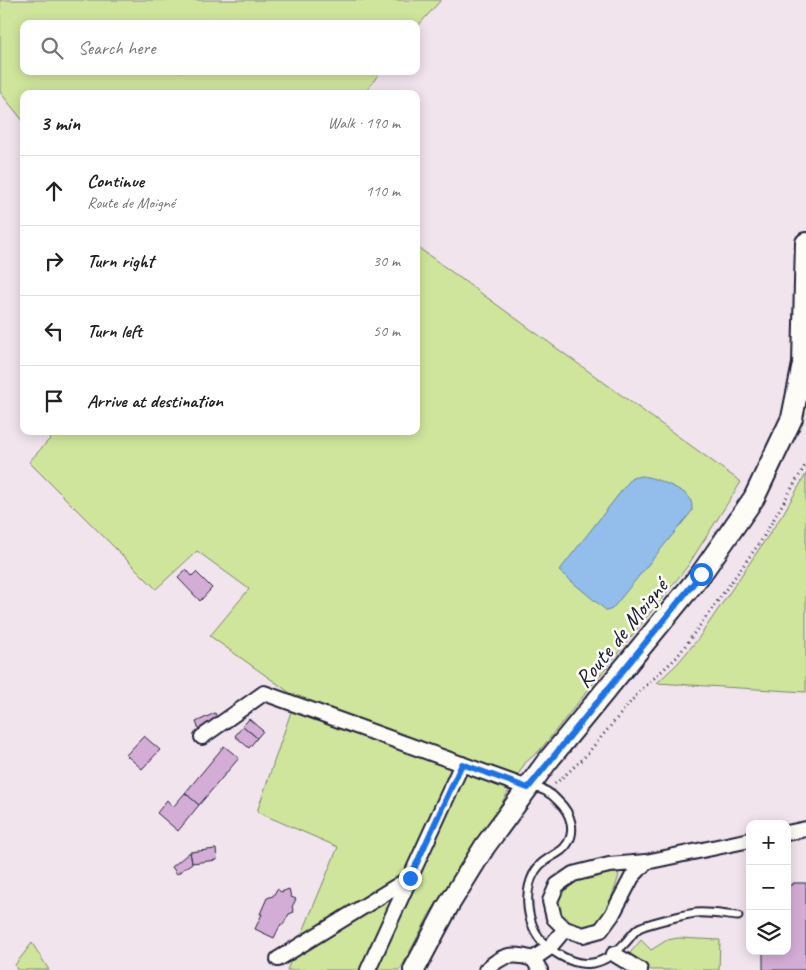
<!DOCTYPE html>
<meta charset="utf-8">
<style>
:root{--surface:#fff;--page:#f6f6f6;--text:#222;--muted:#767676;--line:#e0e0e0}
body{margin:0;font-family:Caveat,sans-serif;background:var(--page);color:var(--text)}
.controls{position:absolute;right:15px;bottom:15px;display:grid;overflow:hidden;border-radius:10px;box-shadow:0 2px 12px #0003}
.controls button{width:45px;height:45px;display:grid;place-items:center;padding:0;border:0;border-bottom:1px solid var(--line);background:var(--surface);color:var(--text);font:25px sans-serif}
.stop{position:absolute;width:15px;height:15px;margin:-11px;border:4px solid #1a73e8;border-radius:50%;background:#fff}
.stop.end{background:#1a73e8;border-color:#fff;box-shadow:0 1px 5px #0008}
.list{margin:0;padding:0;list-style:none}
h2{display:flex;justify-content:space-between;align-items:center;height:65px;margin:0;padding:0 20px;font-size:21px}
h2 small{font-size:16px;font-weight:400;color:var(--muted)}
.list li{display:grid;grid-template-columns:32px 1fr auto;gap:15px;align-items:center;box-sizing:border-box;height:70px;padding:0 20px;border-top:1px solid var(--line)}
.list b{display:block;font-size:19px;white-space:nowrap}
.list p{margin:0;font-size:16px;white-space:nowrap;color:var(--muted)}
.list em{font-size:16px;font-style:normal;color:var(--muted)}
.icon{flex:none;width:28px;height:28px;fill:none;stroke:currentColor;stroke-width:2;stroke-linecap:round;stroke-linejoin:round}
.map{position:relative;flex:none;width:806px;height:970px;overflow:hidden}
.search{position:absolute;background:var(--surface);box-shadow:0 2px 12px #0003;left:20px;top:20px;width:400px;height:55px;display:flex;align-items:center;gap:12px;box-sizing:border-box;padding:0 18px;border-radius:10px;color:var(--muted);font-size:19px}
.panel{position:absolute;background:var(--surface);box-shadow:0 2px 12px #0003;left:20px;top:90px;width:400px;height:345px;border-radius:10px}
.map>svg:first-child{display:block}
.green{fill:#cfe59b;stroke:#78846b}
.water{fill:#93beec;stroke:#6680a5}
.building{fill:#d4add6;stroke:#22223b}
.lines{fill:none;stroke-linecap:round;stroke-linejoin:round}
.lane-casing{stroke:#22223b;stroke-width:11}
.street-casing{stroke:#22223b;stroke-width:18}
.secondary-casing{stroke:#22223b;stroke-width:24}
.path{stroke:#22223b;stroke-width:3;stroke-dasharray:1 4;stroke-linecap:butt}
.lane{stroke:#fdfcf7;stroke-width:7}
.street{stroke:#fdfcf7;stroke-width:14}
.secondary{stroke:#fdfcf7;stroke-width:20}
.route{stroke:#1a73e8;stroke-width:6}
.labels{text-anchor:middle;stroke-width:5;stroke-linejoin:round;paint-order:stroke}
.street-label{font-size:24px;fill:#22223b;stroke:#fdfcf7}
</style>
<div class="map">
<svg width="806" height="970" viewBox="0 0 806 970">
<rect width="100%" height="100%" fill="#f1e4ed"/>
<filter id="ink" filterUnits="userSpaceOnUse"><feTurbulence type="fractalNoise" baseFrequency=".02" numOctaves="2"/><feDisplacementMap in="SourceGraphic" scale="10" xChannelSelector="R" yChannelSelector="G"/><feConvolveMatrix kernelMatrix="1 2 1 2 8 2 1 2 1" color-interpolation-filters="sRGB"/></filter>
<g filter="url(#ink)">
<g class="green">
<path d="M0 0H441L416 28V24H24V71H381L364 94H24V122L0 92Z"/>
<path d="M416 246 741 482 687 567 540 750 525 763 497 811 430 913 400 970H287L338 847 257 812 296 697 210 636 249 589 197 551 156 589 29 462 57 431H416Z"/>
<path d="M806 474V692L657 683 678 663 698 639 783 514Z"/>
<path d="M614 873 619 874 618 878C615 889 607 912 599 920 577 942 542 908 566 885 575 876 602 875 614 873Z"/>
<path d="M678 938 720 940 719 970H651L633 960 630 953 641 940 651 950 667 940Z"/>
<path d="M32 943 49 970H17L15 965Z"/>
</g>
<path class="water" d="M641 476C651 476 682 489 688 496 692 501 692 505 692 511L612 609 607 611 559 571 626 485 632 478Z"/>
<g class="building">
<path d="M186 569 192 576 196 572 212 588 200 601 178 578Z"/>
<path d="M215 713 218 720 199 729 196 722Z"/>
<path d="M249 719 263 731 257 738 243 726Z"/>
<path d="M243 726 257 738 249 748 235 736Z"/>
<path d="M144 736 160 750 142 769 126 755Z"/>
<path d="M224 746 239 758 199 805 185 793Z"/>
<path d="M185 793 199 805 178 831 157 813 167 800 173 807Z"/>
<path d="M216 849 217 860 192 863 190 852Z"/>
<path d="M190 852 192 863 177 874 172 867Z"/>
<path d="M793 883H806V970H763V951H787V885H793Z"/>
<path d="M277 889 281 892 289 889 291 897 296 899 292 907 294 912 289 914 283 925 281 924 274 938 255 929 262 914H260L267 898 273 896Z"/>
</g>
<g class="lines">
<g class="lane-casing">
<path id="lane" d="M532 788C543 787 551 793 558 801 571 813 578 833 564 848 557 855 546 858 539 866 520 888 526 931 549 948 577 969 600 970 625 943 630 938 635 929 641 927 651 923 686 914 696 913 710 912 725 915 738 916"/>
</g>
<g class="street-casing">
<g id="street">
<path d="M202 737 264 693 528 788"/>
<path d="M787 833 806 829"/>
<path d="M646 862 632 877 612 915 601 930 583 935 565 929 554 918 550 901 557 885 573 874 609 865 646 862 750 840"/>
<path d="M614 954 640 970"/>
<path d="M278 959 410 878"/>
<path d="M533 959 549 948 565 929"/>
<path d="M368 970 462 764"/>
<path d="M486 970C502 955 512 952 533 959L540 970"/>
</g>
</g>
<g class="secondary-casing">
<path id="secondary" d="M414 970 448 906 485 846 546 763 701 574 754 498 792 418 803 364 806 243"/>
</g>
<path class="path" d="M555 784 582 760 639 692 677 657 761 541 806 464"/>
<use href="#lane" class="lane"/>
<use href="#street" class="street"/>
<use href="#secondary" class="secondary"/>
</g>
</g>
<g class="lines" filter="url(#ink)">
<path class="route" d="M410 878 462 764 528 788 701 574"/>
</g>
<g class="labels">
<g class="street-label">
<text transform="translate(621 633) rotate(-51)" y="8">Route de Moigné</text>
</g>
</g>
</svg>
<div class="controls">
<button>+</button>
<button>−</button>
<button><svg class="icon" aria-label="layers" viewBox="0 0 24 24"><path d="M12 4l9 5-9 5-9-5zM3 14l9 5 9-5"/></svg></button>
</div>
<div class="stop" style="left:701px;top:574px"></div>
<div class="stop end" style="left:410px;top:878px"></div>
<div class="search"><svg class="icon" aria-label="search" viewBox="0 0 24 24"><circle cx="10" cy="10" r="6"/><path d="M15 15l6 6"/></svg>Search here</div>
<section class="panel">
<h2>3 min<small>Walk · 190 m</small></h2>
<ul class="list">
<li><svg class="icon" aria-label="ahead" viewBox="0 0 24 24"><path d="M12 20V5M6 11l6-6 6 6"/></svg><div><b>Continue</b><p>Route de Moigné</p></div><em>110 m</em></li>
<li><svg class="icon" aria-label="right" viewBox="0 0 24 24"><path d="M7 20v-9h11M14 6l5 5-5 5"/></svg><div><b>Turn right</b></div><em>30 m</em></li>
<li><svg class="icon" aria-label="left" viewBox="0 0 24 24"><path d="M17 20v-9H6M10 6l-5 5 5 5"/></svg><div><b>Turn left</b></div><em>50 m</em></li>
<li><svg class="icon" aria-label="arrive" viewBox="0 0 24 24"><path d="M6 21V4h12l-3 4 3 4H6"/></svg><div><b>Arrive at destination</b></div></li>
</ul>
</section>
</div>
